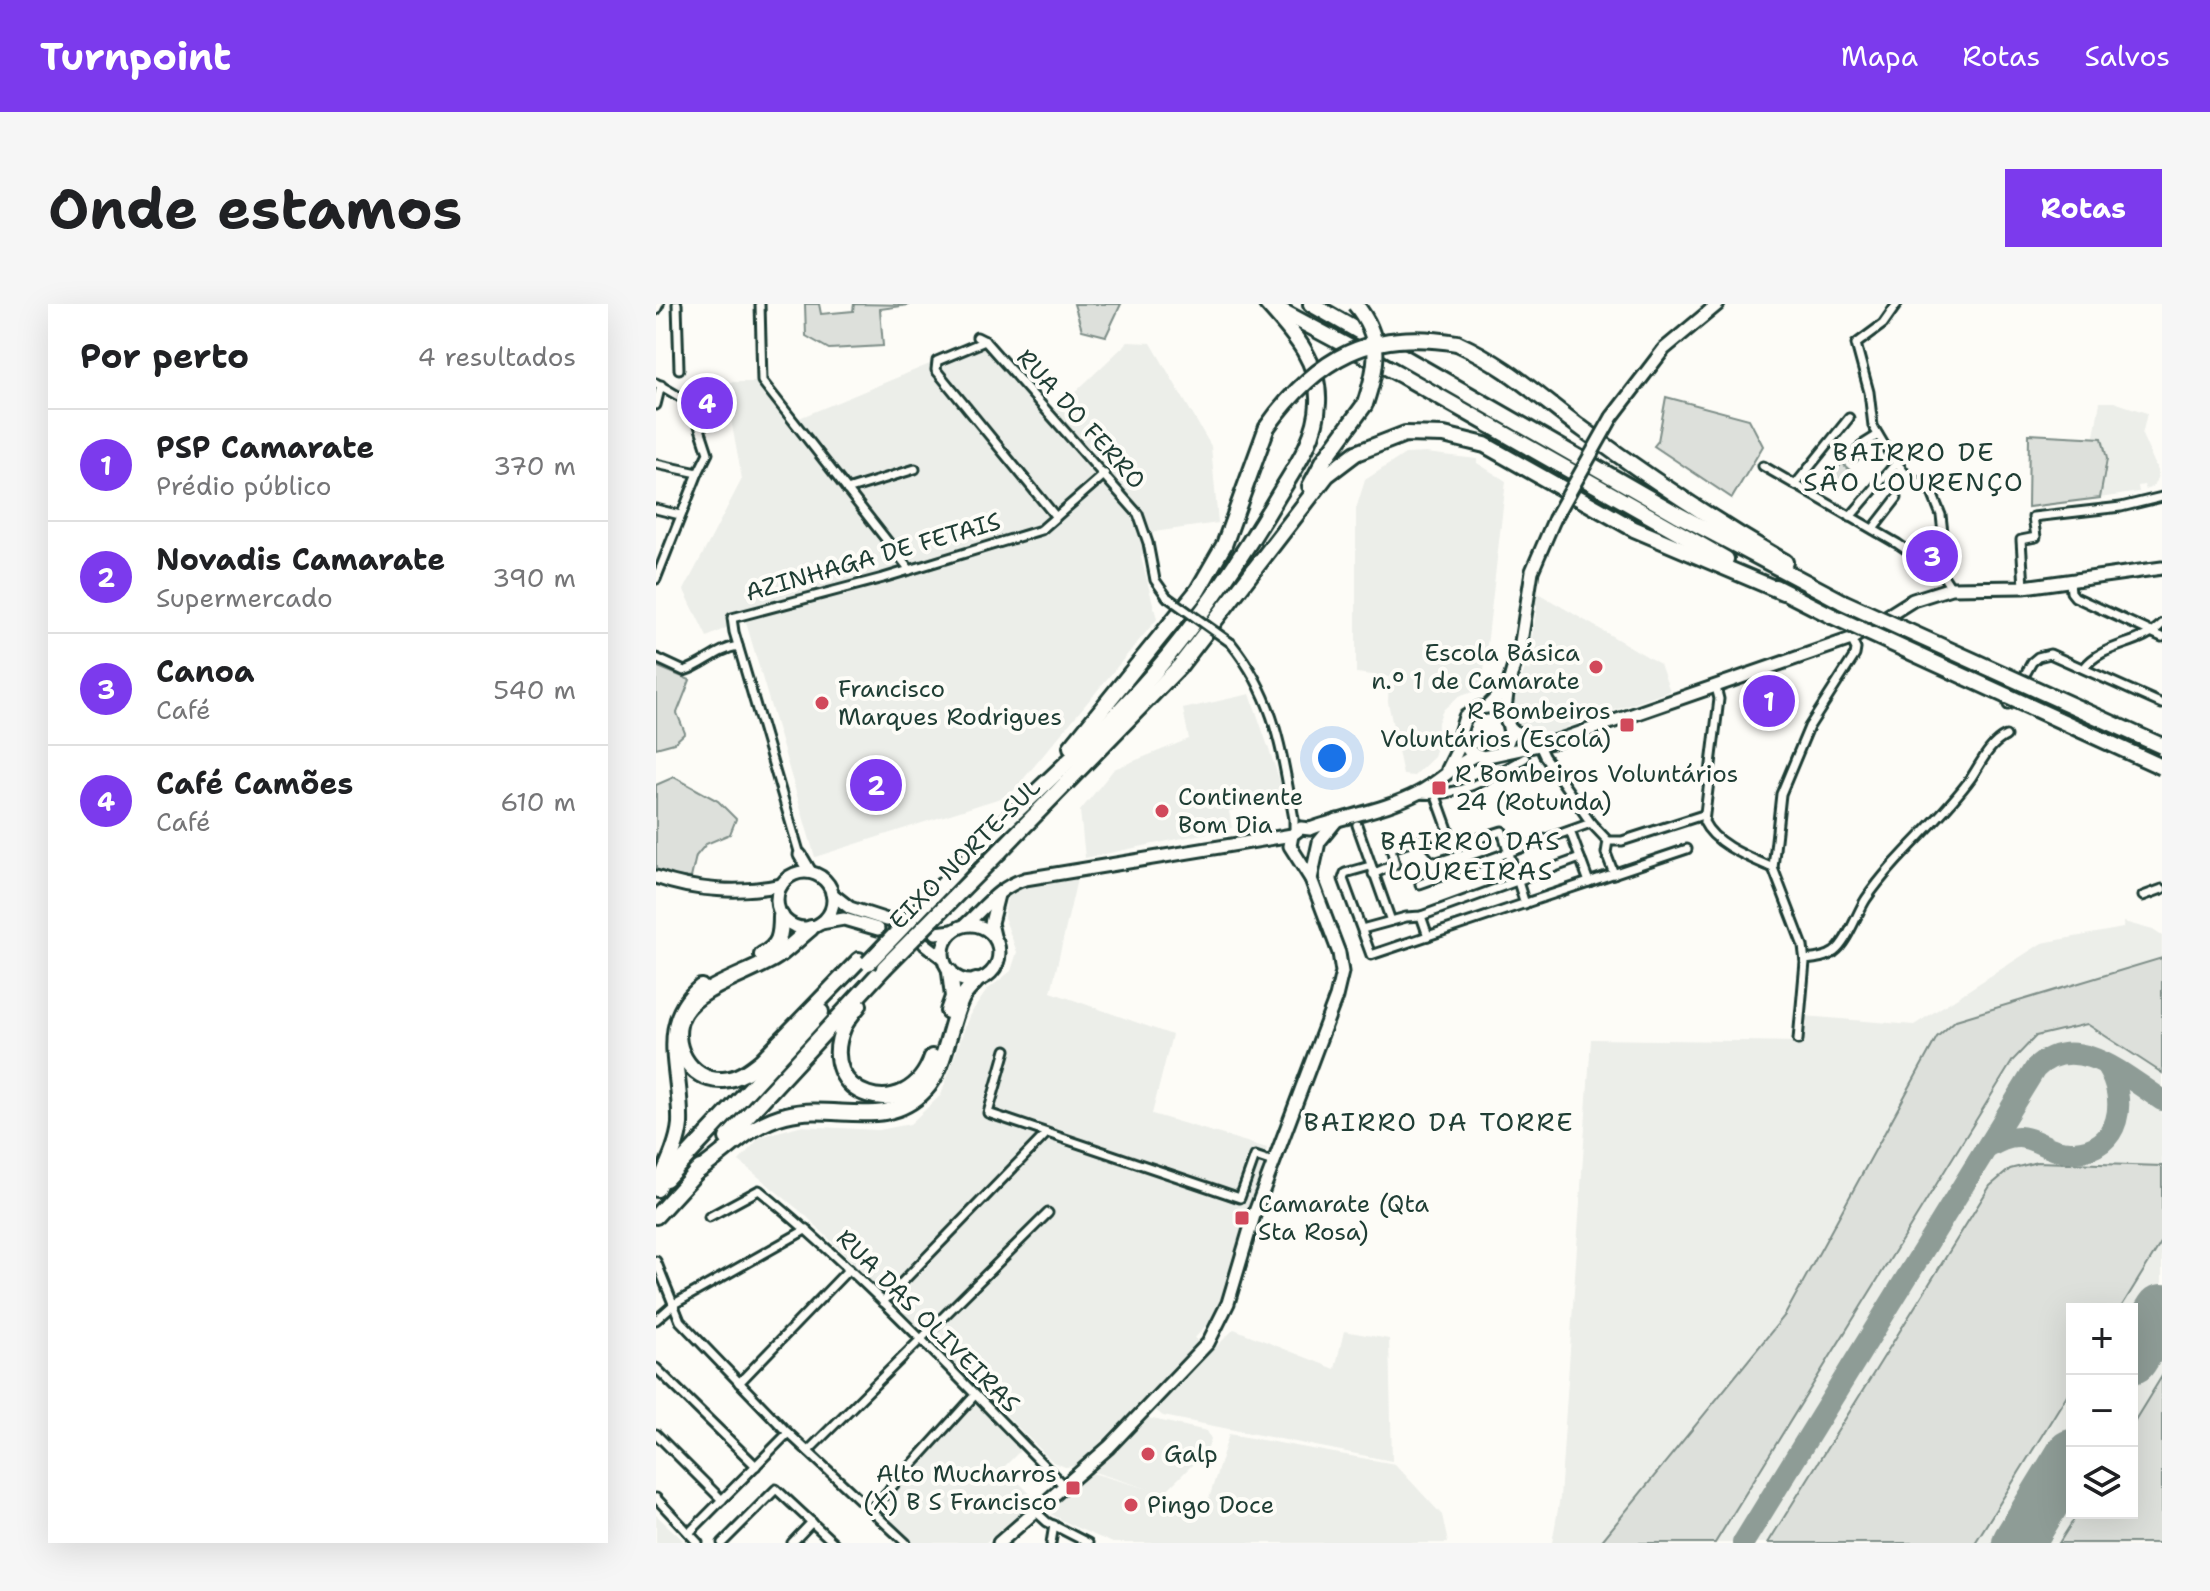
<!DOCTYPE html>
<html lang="pt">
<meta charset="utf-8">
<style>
:root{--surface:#fff;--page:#f6f6f6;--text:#202124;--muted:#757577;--line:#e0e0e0;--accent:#7c3aed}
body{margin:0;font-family:"Shantell Sans",sans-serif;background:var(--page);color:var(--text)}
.controls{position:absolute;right:24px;bottom:24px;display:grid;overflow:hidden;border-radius:0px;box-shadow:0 8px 32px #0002}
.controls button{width:72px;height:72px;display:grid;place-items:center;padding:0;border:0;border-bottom:2px solid var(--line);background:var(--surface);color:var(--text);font:40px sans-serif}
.you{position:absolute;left:676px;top:454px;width:28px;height:28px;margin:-20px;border:6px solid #fff;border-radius:50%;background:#1a73e8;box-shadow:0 0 0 12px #1a73e833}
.badge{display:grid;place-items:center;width:52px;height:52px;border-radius:50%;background:var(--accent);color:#fff;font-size:26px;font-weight:700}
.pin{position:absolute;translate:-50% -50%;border:4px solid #fff;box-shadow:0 2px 8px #0006}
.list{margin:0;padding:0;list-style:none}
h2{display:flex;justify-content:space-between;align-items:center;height:104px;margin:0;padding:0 32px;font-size:34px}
h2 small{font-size:26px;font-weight:400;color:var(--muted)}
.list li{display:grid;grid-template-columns:52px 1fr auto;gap:24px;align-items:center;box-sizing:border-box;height:112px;padding:0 32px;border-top:2px solid var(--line)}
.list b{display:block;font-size:30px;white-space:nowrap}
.list p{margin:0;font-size:26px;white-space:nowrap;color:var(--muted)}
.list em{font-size:26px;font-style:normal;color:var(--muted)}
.icon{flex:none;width:44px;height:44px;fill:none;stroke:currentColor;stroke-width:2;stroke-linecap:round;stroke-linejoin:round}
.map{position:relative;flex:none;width:1506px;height:1239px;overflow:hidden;border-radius:0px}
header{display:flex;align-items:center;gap:48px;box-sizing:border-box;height:112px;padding:0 40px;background:var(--accent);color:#fff}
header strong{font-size:38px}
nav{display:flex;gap:44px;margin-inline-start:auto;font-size:28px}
.intro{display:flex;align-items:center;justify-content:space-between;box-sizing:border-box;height:192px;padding:0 48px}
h1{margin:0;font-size:56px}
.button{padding:20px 36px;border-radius:0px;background:var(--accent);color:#fff;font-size:28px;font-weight:700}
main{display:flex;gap:48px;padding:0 48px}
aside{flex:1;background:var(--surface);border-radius:0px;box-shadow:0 8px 32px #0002}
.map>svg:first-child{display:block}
.built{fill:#eceee9;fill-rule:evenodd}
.green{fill:#dde0db;stroke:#7e8e88;stroke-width:2}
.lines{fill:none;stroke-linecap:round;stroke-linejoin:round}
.taxiway{stroke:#8e9c96;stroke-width:22}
.runway{stroke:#8e9c96;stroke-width:52}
.street-casing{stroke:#1f3d34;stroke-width:13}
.secondary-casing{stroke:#1f3d34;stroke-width:17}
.highway-casing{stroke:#1f3d34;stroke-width:20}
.street{stroke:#fdfcf7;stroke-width:7}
.secondary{stroke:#fdfcf7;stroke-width:11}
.highway{stroke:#fdfcf7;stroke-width:14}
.street-bridge-casing{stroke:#1f3d34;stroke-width:13;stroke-linecap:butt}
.secondary-bridge-casing{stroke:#1f3d34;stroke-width:17;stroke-linecap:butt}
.highway-bridge-casing{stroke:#1f3d34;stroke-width:20;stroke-linecap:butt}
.street-bridge{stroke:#fdfcf7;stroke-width:7}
.secondary-bridge{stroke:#fdfcf7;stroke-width:11}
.highway-bridge{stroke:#fdfcf7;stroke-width:14}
.poi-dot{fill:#d1495b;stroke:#fdfcf7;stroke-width:3}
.labels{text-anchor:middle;stroke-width:8;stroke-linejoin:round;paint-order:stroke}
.street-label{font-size:24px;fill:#1f3d34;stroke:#fdfcf7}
.poi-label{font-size:24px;fill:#1f3d34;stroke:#fdfcf7;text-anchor:start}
.neighbourhood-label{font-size:26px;letter-spacing:2px;fill:#1f3d34;stroke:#fdfcf7}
</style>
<header>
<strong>Turnpoint</strong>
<nav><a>Mapa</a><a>Rotas</a><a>Salvos</a></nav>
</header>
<div class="intro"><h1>Onde estamos</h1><a class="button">Rotas</a></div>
<main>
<aside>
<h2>Por perto<small>4 resultados</small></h2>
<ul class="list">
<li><span class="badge">1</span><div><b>PSP Camarate</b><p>Prédio público</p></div><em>370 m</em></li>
<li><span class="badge">2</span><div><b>Novadis Camarate</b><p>Supermercado</p></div><em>390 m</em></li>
<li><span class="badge">3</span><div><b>Canoa</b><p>Café</p></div><em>540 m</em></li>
<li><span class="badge">4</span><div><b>Café Camões</b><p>Café</p></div><em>610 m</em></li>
</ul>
</aside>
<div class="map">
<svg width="1506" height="1239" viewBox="0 0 1506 1239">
<rect width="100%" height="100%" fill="#fdfcf7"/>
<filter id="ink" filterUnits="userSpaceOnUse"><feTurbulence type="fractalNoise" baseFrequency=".0125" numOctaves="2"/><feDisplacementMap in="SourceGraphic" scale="16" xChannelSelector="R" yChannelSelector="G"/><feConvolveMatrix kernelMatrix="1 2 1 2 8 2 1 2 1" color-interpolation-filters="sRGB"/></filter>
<g filter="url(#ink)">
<g class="built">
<path d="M472 38 495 39 555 142 562 219 498 228 485 253 501 315 354 491 159 553 89 315 51 333 28 286 86 175 68 78H102L136 117 281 57 334 40 393 113Z"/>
<path d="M1444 98H1458L1491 109 1486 131 1502 167 1501 177 1496 183 1490 186 1488 181 1482 182 1483 188 1444 194 1451 155 1446 134 1438 132Z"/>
<path d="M770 149 821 155V159L850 177 826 385 802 393 787 406 782 418 781 442 778 453 758 472 747 471 732 398 733 373 700 369V205L709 176 749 150Z"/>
<path d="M880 288 1004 360 1014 387 911 423 900 430 876 431 867 426 857 407 856 397 869 365 874 367 877 359 872 357 881 302 878 301Z"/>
<path d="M594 390 629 492 573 507 576 524 429 554 424 507 458 465 533 435 527 405Z"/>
<path d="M421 575 395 688 516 731 496 810 611 844 567 1002 539 1034 542 1038 494 1089 421 1162 409 1163 397 1158 149 911 83 857 104 833 143 822 223 826 254 820 285 791 313 712 331 686 355 667 361 648 348 613 352 588 364 581Z"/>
<path d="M1468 618 1497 626 1506 632V1239H896L904 1194 935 735 1146 738 1148 712 1258 721 1386 639 1467 624ZM1416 1005H1476V1209H1416Z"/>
<path d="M578 1025 679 1065 688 1027 733 1035 736 1157 507 1112 498 1105Z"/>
<path d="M320 1101 365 1146 348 1163 380 1196 329 1239H256L221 1205V1202L314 1104Z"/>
<path d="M492 1114 551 1127 555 1135 551 1146 511 1186 504 1188 551 1201 573 1130 739 1160 786 1211 792 1239H457L419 1223 395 1210 393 1206 436 1169 493 1185 438 1168Z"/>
<path d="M0 1211 27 1236 24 1239H0Z"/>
</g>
<g class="green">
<path d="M149 0H163L165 10 197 7 198 0 253 1 224 5 227 42 173 45 150 32Z"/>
<path d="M418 0H465L450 32 426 26Z"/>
<path d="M1010 93 1093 115 1107 142 1076 194 998 142 1002 137Z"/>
<path d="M1373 130 1446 134 1451 155 1444 194 1372 203Z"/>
<path d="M1186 159 1197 169 1183 185 1172 176Z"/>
<path d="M0 362 34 376 21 409 29 429 18 439 0 444Z"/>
<path d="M18 473 62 497 80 515 74 530 50 540 40 552 35 574 0 570V481Z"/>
<path d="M1506 654V769L1431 720 1380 732 1357 756 1059 1239H944L1129 1011 1281 733 1300 716Z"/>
<path d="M1381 858 1506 862V937L1464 1005H1416V1083L1319 1239H1112L1334 882 1354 865Z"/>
<path d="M1506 1072V1239H1403L1422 1209H1476V1121Z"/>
</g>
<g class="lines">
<g class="taxiway">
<path d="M1331 844C1376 816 1380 850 1418 848 1465 845 1472 796 1451 762"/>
<path d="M1087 1239 1379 765C1419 725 1470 773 1506 796"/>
</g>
<g class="runway">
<path d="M1476 1054 1506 1006"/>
<path d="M1362 1239 1416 1151"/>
</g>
<g class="street-casing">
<g id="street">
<path d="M21 0 23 65"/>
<path d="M104 0 106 77 254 266"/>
<path d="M1241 0 1227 20 1200 40 1213 88 1217 122 1230 144 1248 168 1276 189 1285 211 1288 238 1286 270"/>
<path d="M0 6 3 0"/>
<path d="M321 33 329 37 482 210 492 239 499 276 511 293"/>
<path d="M329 37 281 57 280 66 400 213"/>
<path d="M0 79 36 100 52 149 42 169 0 275"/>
<path d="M0 101 5 81"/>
<path d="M1197 153 1206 141 1222 131"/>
<path d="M0 160 42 169"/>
<path d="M1107 162 1242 240 1286 270 1295 284"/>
<path d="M1139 181 1193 114"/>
<path d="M191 186 259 165"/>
<path d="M0 205 24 211"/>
<path d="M1194 213 1241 158"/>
<path d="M1217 225 1241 194"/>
<path d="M1414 278 1415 288 1419 293 1506 333"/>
<path d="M1368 283 1365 236 1380 233 1377 213 1465 203 1506 193"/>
<path d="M575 339C620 395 625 446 638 515V528"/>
<path d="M0 354 28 367C48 361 61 345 82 342"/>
<path d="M1428 364C1447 339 1484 342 1506 320"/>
<path d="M1060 383 1063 395 1048 518C1059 541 1095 554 1117 564"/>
<path d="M1352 401 1376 358 1382 353 1394 350 1506 400"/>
<path d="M883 441 888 452 935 519 952 537H966L1047 511"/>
<path d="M763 490C802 494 836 473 869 454"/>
<path d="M780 492 798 542"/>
<path d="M701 521 735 617"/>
<path d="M914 527 933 578"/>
<path d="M952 537 950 549 958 570"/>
<path d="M144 551 78 328 76 314 227 274 385 226 449 170"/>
<path d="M714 562 689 569 687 575 715 651 1031 545"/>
<path d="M717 570 739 560 735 544 767 534 780 548 846 527 869 600"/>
<path d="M764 580 935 519"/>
<path d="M1487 592 1506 585"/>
<path d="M765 612 772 632"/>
<path d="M706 625 750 613 765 612 924 554"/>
<path d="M1149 656C1158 655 1170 654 1178 648 1191 639 1201 609 1210 595 1240 551 1283 518 1315 474 1325 459 1333 440 1350 432"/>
<path d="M1142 736 1149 658 1147 642 1117 564 1125 490 1153 423 1199 351 1200 345 1195 335"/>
<path d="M350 746 332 809 584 894 599 852 617 858"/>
<path d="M53 913 103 886C213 976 309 1081 408 1182"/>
<path d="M0 957 24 1017 128 1125 250 1239"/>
<path d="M227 998 390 830"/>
<path d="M0 1016 18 1000 151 925"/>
<path d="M0 1064 100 1162"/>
<path d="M83 1079 193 965"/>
<path d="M0 1130 66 1196"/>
<path d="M152 1147 392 909"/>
<path d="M0 1194 42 1239"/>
<path d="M215 1206 319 1091"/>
<path d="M379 1207 391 1218 432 1239"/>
<path d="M33 1229 132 1129"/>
<path d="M66 1239 120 1185 178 1239"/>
<path d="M136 1239 156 1218"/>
<path d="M395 1239 398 1221"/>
</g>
</g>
<g class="secondary-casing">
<g id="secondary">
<path d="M956 113 1008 45 1062 0"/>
<path d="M843 407C856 419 857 433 846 447"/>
<path d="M848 412 852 382 865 338 876 267 898 216"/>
<path d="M854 425 882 441"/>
<path d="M806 437 814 448 827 453 901 437 1195 335 1257 296 1295 284 1368 283 1506 264"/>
<path d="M792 465 806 437 804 429 809 413 823 404 831 403 852 382"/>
<path d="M144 551 154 568"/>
<circle cx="149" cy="596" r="28"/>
<path d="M0 573C38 587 86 590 125 581"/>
<path d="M655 575 663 538 681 516"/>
<path d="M176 590 194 604 231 616"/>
<path d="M165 619 188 615 222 625"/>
<path d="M309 621C328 604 343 583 369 575L636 531"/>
<circle cx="315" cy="649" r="28"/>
<path d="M280 629 297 627"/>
<path d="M338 632 335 619 342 591"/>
<path d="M269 640 287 654"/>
<path d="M343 1239 453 1143 552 1039 572 999 599 908 680 693 686 668 683 649 655 575 634 542 636 531 645 524 654 525C689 512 729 506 762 489 784 478 796 462 820 451"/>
</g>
</g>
<g class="highway-casing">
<g id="highway">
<path d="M655 0 1021 210 1187 298"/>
<path d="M620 4 747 72 1070 255"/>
<path d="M801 39C852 62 884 94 928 126 993 174 1060 218 1129 258"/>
<path d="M654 182 668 156 709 100"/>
<path d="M1119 283 1176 312"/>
<path d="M415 443 542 286 568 241 611 123"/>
<path d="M324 542C387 480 456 421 512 352 553 301 589 248 622 192 639 164 661 133 662 99 664 57 637 29 611 0"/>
<path d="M343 548 523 363 671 171 700 149 749 130 788 131 829 141 978 225 1127 288"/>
<path d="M155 624C144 633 133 644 122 652 97 669 41 683 27 710 12 738 33 778 67 776 82 775 94 766 105 757L203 656"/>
<path d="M106 651C124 642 125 631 125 612"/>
<path d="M203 701C198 707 192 715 188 722 157 793 253 823 276 753"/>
<path d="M292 707 297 693 294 668"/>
<path d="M71 834 228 664"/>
<path d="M39 869C70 849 93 820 130 811 178 798 230 828 269 786 290 763 292 724 305 696 308 689 315 683 320 677"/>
<path d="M10 875 165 708"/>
<path d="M1 885C9 866 22 842 24 820 26 765 0 720 45 683"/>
<path d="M0 912 44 864"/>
</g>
</g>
<use href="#street" class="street"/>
<use href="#secondary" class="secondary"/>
<use href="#highway" class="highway"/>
<g class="street-bridge-casing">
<path id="street-bridge" d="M511 293 575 339"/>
</g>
<g class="secondary-bridge-casing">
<path id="secondary-bridge" d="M898 216 956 113"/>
</g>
<g class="highway-bridge-casing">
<g id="highway-bridge">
<path d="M699 0C727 34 722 61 709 100"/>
<path d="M611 123C661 53 715 24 801 39"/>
<path d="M1187 298 1506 442"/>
<path d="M1176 312 1506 463"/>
<path d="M212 659 324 542"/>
<path d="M228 664 343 548"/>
</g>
</g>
<use href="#street-bridge" class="street-bridge"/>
<use href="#secondary-bridge" class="secondary-bridge"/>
<use href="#highway-bridge" class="highway-bridge"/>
</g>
</g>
<g class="poi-dot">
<circle cx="940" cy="363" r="8"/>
<circle cx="166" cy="399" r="8"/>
<rect x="963" y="413" width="16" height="16" rx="4"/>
<rect x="775" y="476" width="16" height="16" rx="4"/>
<circle cx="506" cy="507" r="8"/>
<rect x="578" y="906" width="16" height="16" rx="4"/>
<circle cx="492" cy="1150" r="8"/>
<rect x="409" y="1176" width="16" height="16" rx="4"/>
<circle cx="475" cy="1201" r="8"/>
</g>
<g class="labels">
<g class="street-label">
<text transform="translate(425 115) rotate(48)" y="8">RUA DO FERRO</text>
<text transform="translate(217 253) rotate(-16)" y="8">AZINHAGA DE FETAIS</text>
<text transform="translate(309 550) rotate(-45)" y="8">EIXO NORTE-SUL</text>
<text transform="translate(272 1017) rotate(45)" y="8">RUA DAS OLIVEIRAS</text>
</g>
<g class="poi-label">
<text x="924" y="357" text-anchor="end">Escola Básica<tspan x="924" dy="28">n.º 1 de Camarate</tspan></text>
<text x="182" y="393">Francisco<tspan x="182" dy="28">Marques Rodrigues</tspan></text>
<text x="955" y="415" text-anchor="end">R Bombeiros<tspan x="955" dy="28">Voluntários (Escola)</tspan></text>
<text x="799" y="478">R Bombeiros Voluntários<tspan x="799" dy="28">24 (Rotunda)</tspan></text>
<text x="522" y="501">Continente<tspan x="522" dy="28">Bom Dia</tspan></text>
<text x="602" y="908">Camarate (Qta<tspan x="602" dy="28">Sta Rosa)</tspan></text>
<text x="508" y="1158">Galp</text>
<text x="401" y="1178" text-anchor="end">Alto Mucharros<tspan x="401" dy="28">(X) B S Francisco</tspan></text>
<text x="491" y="1209">Pingo Doce</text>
</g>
<g class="neighbourhood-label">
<text x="1258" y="157">BAIRRO DE<tspan x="1258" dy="30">SÃO LOURENÇO</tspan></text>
<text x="815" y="546">BAIRRO DAS<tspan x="815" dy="30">LOUREIRAS</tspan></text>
<text x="783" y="827">BAIRRO DA TORRE</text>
</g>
</g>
</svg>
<div class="controls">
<button>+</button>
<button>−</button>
<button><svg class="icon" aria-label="layers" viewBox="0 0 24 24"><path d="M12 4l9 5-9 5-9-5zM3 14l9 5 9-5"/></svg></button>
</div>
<div class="you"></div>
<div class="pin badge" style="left:1113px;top:397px">1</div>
<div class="pin badge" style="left:220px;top:481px">2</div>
<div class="pin badge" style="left:1276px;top:252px">3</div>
<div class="pin badge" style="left:51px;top:99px">4</div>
</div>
</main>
